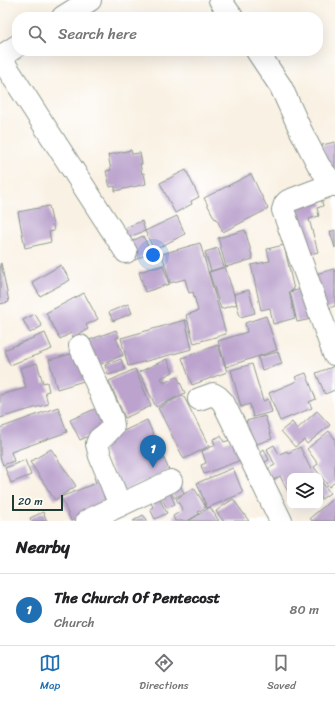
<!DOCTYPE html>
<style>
:root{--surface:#fff;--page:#f2f2f2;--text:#202124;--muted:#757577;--line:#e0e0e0;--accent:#1f6fb2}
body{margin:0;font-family:Sriracha,sans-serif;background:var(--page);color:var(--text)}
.controls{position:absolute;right:12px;bottom:12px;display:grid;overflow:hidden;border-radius:8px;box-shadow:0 4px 16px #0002}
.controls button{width:36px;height:36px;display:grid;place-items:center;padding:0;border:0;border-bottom:1px solid var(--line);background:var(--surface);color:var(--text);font:20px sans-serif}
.scale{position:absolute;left:12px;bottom:10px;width:51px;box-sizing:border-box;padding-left:4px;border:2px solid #1f3d34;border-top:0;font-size:11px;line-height:14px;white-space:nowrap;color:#1f3d34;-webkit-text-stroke:3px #fff;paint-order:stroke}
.you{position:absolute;left:153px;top:255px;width:14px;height:14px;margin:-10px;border:3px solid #fff;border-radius:50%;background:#1a73e8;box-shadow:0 0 0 6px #1a73e833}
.badge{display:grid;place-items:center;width:26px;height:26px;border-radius:50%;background:var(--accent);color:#fff;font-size:13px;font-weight:700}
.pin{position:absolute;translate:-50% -33px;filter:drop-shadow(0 1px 2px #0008)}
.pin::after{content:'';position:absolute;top:21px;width:14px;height:12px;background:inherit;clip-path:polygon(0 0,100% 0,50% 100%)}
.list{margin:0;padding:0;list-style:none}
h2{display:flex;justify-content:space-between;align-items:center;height:52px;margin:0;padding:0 16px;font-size:17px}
h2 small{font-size:13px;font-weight:400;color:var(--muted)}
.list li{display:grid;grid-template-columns:26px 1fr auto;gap:12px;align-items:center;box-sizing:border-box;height:72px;padding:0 16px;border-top:1px solid var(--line)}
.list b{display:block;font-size:15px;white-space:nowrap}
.list p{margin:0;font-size:13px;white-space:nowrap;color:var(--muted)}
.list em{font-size:13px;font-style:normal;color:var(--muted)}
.icon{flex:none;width:22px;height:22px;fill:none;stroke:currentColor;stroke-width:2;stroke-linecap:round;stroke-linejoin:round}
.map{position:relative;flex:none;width:335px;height:521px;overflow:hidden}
.search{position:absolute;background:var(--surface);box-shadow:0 4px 16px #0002;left:12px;right:12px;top:12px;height:44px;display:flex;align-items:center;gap:10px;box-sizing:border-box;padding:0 14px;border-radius:16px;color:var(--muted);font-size:15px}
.sheet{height:124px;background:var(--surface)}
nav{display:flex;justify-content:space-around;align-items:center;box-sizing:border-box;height:56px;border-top:1px solid var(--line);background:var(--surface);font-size:11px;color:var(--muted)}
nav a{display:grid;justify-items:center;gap:2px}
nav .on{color:var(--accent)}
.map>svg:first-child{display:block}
.building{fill:#bba3cd}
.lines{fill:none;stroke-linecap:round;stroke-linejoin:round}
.minor-casing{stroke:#8c978c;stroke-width:24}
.minor{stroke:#fff;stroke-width:22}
</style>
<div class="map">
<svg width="335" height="521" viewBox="0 0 335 521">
<rect width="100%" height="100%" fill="#fff"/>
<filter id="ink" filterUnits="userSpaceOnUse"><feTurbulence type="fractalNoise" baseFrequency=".025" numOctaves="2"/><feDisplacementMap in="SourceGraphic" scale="8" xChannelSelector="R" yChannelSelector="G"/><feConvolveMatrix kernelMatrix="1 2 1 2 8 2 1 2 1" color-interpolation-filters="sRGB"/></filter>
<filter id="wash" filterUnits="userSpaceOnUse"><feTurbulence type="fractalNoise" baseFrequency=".012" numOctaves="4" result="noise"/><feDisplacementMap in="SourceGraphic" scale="16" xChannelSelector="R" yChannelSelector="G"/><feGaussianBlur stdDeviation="0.9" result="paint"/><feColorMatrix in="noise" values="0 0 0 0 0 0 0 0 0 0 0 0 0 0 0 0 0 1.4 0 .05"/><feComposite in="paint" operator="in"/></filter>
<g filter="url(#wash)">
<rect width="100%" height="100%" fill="#f9f1e3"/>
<g id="blocks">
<g class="building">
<path d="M335 142V170L329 172 322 145Z"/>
<path d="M131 150 132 154 140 153 142 164H140L142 174 144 173 146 184 115 191V186L110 187 106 171 111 170 108 155Z"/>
<path d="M186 170 199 197 191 201 192 204 175 213 160 183Z"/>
<path d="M251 174 268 209 223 232 216 218 215 219 204 198Z"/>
<path d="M321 198 323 206 317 208 319 216 309 219 318 252 303 256 289 207Z"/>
<path d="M49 206 54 231 49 232 51 242 25 248 18 212Z"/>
<path d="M177 216 185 234 154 250 145 231Z"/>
<path d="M142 221 145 231 126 238 122 229Z"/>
<path d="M245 230 253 259 226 267 218 238Z"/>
<path d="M335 230V248L330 232Z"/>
<path d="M143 236 151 252 135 260 128 243Z"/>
<path d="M200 243 226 334 194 343 186 315 198 311 193 292 189 293 185 279 170 283 162 254Z"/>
<path d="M284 245 294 290 289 291 295 318 273 324 270 308 261 310 251 265 270 261 267 249Z"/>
<path d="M218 248 224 267 211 271 205 252Z"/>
<path d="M1 263 9 302 0 304V264Z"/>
<path d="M61 265 70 280 40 296 32 282Z"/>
<path d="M163 265 169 284 145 292 139 272Z"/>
<path d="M225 267 237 304 221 309 209 272Z"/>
<path d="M334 269 335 273V306L323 310 312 275Z"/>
<path d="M305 288 316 318 297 322 290 292Z"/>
<path d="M249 290 255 313 240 317 234 294Z"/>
<path d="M84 293 98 319 86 325 88 329 73 337 71 333 60 339 46 313Z"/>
<path d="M128 304 132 313 113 321 109 312Z"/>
<path d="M35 314 42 326 30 333 23 320Z"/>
<path d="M266 316 277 350 226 367 218 341 247 332 245 323Z"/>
<path d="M185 320 192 349 128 366 121 338Z"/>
<path d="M116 330 119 337 116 338 123 355 94 367 84 342Z"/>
<path d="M45 333 52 349 10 365 4 350Z"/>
<path d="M218 345 227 372 192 385 182 358Z"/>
<path d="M78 352 87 380 57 389 49 360Z"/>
<path d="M278 352 282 364 262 370 258 357Z"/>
<path d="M121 359 125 370 108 375 105 365Z"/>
<path d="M167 359 173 372 161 378 164 383 177 376 185 393 156 407 139 372Z"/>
<path d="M37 363 43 383 47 382 49 391 45 392 48 404 0 418V395L26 388 20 368Z"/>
<path d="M252 364 263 401 268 399 272 412 253 417 250 404 241 407 231 370Z"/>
<path d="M335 366V390L325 394 316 373Z"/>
<path d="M135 369 151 406 125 418 109 381Z"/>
<path d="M306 373 316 399 309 402 312 408 280 421 269 393 297 381 295 377Z"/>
<path d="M183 395 209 446 184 459 158 408Z"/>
<path d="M58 407 67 432 11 452 14 461 3 465 0 457V428Z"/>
<path d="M97 408 106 428 80 440 70 420Z"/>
<path d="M317 411 330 425 307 444 304 440 295 447 281 431 292 422 297 429Z"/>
<path d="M265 416 272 439 247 447 241 426 247 424 246 421Z"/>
<path d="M147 420 169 470 123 492 100 442Z"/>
<path d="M329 431 335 439V482L329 487 314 467 318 464 307 449Z"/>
<path d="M221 436 224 442 233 439 241 460 204 474 201 465 206 463 202 451 215 445 213 439Z"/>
<path d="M274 445 279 454 287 451 288 453 300 447 314 476H290V496L280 476 272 481 267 469 275 465 267 449Z"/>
<path d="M51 449 76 486 55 500 30 462Z"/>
<path d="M264 449 269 460 256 466 251 455Z"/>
<path d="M25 460 31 475 11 483 5 468Z"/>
<path d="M233 468 243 493 207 508 197 483Z"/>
<path d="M104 473 111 492 103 495 108 506 71 521 61 497 96 483 94 477Z"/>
<path d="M321 481 330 493 320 500V482Z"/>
<path d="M179 483 184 493 174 498 169 488Z"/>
<path d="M194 488 206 507 198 512 199 514 187 521H175L173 516 183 510 176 499Z"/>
<path d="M168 489 175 504 167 508 159 494Z"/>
<path d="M335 497V520L334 521H312L310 518Z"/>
<path d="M159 498 167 513 155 519 150 509 153 507 151 503Z"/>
<path d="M233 499 249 521H223L216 511Z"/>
<path d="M210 507 219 521H189Z"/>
<path d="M43 512 47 521H31L30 518Z"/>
<path d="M143 515 148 521H133Z"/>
</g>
</g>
</g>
<g filter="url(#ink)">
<use href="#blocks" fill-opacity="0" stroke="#8c978c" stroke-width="1"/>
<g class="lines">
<g class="minor-casing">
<g id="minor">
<path d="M220 0 232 17"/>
<path d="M63 17 90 0"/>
<path d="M257 51 281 87 301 131 319 166 333 184 335 185"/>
<path d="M0 57 126 252"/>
<path d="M0 57 17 46"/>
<path d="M333 184 288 201 285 204 283 210 334 354"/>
<path d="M80 346 112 419 113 426 107 433 99 439 97 444 100 456 120 505"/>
<path d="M199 399 213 394 218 397 223 402 281 521"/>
<path d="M87 521 171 481"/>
</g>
</g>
<use href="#minor" class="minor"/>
</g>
</g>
</svg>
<div class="controls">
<button><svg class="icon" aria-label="layers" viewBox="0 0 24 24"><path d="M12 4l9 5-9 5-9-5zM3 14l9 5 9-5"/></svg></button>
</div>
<div class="scale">20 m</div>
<div class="you"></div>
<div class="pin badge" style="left:153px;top:468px">1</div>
<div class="search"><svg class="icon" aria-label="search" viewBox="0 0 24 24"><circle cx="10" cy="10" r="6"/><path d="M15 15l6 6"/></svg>Search here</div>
</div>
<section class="sheet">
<h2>Nearby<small></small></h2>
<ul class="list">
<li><span class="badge">1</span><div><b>The Church Of Pentecost</b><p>Church</p></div><em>80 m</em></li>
</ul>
</section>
<nav>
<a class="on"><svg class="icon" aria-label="map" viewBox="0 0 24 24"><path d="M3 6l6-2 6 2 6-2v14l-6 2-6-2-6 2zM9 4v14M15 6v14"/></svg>Map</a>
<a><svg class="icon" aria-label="directions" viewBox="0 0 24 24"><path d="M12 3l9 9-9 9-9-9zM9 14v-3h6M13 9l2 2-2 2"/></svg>Directions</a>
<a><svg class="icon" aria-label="saved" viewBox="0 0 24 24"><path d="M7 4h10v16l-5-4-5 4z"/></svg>Saved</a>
</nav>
